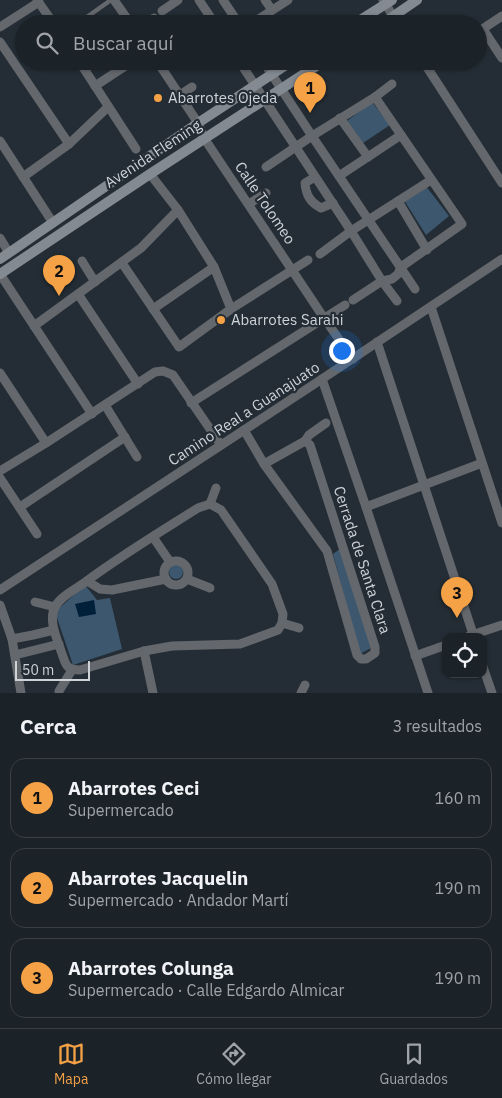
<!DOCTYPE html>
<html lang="es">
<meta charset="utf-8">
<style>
:root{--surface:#1b2228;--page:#242a30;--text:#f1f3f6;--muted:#a0a4a8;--line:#393f45;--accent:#f5a246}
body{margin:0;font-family:"IBM Plex Sans",sans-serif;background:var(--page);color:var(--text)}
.controls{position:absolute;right:15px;bottom:15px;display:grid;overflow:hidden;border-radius:10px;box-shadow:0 1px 4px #0004}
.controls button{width:45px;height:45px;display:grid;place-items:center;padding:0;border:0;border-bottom:1px solid var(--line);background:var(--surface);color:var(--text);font:25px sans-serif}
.scale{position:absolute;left:15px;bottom:12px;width:75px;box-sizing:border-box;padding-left:5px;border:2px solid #ced3d8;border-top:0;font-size:14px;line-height:18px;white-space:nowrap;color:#ced3d8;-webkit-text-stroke:4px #242d35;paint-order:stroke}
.you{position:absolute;left:341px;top:350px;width:18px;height:18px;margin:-12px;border:4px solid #fff;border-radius:50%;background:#1a73e8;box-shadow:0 0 0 8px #1a73e833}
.badge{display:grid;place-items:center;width:32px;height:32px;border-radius:50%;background:var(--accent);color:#111;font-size:16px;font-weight:700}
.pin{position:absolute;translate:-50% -41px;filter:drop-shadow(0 1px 2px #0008)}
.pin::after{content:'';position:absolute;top:26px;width:18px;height:15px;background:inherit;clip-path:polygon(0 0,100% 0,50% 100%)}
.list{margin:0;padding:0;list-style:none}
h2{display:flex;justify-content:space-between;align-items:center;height:65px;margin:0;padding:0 20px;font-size:21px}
h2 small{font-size:16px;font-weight:400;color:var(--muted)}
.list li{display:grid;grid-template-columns:32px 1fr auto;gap:15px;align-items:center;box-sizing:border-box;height:80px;margin:0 10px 10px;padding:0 10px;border:1px solid var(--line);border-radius:15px}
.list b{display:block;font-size:19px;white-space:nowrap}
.list p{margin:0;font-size:16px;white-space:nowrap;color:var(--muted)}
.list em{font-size:16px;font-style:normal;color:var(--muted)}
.icon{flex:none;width:28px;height:28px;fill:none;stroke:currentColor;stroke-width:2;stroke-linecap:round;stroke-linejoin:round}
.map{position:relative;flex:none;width:502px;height:693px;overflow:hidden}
.search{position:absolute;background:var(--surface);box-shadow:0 1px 4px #0004;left:15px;right:15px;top:15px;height:55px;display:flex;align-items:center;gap:12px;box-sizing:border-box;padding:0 18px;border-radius:28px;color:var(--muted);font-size:19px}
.sheet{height:335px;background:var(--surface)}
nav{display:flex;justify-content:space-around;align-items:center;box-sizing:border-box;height:70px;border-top:1px solid var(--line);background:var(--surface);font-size:14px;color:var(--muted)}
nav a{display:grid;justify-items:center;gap:2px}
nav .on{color:var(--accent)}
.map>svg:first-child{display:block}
.green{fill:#3c576e}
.water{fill:#001f39}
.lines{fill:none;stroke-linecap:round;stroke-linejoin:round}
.lane{stroke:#64686c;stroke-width:4.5}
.street{stroke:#64686c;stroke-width:9}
.secondary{stroke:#838a91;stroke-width:10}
.poi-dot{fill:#f5a246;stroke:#242d35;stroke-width:2}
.labels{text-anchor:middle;stroke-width:4.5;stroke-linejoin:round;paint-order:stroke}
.poi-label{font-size:15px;fill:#ced3d8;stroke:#242d35;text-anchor:start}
.street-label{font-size:15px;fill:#ced3d8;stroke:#242d35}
</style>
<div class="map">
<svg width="502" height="693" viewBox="0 0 502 693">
<rect width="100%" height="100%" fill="#242d35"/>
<g class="green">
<path d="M372 102 390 125 363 143 347 121Z"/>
<path d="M425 185 449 216 426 235 404 200Z"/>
<path d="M340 549 373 647 360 654 333 554Z"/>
<circle cx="176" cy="572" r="7"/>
<path d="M85 585 97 600 110 598 122 649 73 665 55 612Z"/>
</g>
<path class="water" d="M94 600 96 614 79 617 75 604Z"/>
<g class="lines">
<path class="lane" d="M77 24 111 0"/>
<g class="street">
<path d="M37 0 54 24"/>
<path d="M114 0 131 24"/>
<path d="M199 0 215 24"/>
<path d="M223 0 239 24"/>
<path d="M265 0 272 10"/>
<path d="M383 0 398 24"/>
<path d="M162 11 178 0"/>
<path d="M145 24 154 18"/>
<path d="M251 24 288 0"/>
<path d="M0 27 39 2"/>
<path d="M483 29 502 58"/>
<path d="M478 32 502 16"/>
<path d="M0 42 69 144"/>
<path d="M79 61 136 149"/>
<path d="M157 61 198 123 204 138 324 318 353 359"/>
<path d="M239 61 351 231 382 281 397 301"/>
<path d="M263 61 312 136 415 289"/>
<path d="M423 61 502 183"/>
<path d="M427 67 436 61"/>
<path d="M95 86 133 61"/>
<path d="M180 95 192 87"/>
<path d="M340 118 368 157"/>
<path d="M0 141 53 223"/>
<path d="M266 167 312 136 375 97 392 84"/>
<path d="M150 174 178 210 214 267 231 309"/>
<path d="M339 176 401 135"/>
<path d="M23 177 69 144 108 107"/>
<path d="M315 177 305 183C306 195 310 202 321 208L333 203"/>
<path d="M398 201 427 250"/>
<path d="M249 204 266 193"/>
<path d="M0 238 9 253"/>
<path d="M320 254 351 231 431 180"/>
<path d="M82 261 95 282"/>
<path d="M122 263 179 347 231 309 308 260"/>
<path d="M0 274 92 414"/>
<path d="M78 294 138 384"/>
<path d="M353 300 382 281 392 279 398 274 401 267 462 224 375 97"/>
<path d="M431 307 502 523"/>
<path d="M153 309 214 267"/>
<path d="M34 326 141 248 178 210"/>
<path d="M377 342 474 637"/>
<path d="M0 373 46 443"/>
<path d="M322 379 366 507 428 693"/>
<path d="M191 403 345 305"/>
<path d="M105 405 137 457"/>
<path d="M244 430 264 464 327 551 357 655 361 659H366L375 653V647L310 445 305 441"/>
<path d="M305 441 309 435 326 423"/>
<path d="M264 464 305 441"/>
<path d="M0 471 46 443 155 372 163 371 173 375 221 445"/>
<path d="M0 478 37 534"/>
<path d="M210 504 221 510 272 584 283 614 282 623 278 630 240 644 172 646 144 651 80 670C65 670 66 664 61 651 57 639 48 620 55 607 60 597 74 590 84 583 120 556 160 532 198 508Z"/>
<path d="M210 504 216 488"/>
<path d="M20 507 125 437"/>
<path d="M366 507 482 463"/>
<path d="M153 537 170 562"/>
<circle cx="176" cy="573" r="12"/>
<path d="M187 579 210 588"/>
<path d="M87 581 100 589 112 590 166 579"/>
<path d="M0 590 322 379 502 259"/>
<path d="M35 602 55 607"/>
<path d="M0 605 12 639 21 693"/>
<path d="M282 623 299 628"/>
<path d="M469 636 502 625"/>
<path d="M12 639 33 635 54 630"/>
<path d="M144 651 153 693"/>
<path d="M15 655 59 644"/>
<path d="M415 656 446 645"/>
<path d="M483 667 492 693"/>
<path d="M59 691 72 670"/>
<path d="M301 693 305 685"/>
</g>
<g class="secondary">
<path d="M354 24 392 0"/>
<path d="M382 24 417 0"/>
<path d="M0 259 198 123 292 61"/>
<path d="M0 274 150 174 324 61"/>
</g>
</g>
<g class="poi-dot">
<circle cx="158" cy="98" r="5"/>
<circle cx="221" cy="320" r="5"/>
</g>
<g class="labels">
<g class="poi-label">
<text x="168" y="103">Abarrotes Ojeda</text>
<text x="231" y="325">Abarrotes Sarahi</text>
</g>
<g class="street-label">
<text transform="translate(153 154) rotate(-33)" y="5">Avenida Fleming</text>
<text transform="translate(265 203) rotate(56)" y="5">Calle Tolomeo</text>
<text transform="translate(244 414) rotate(-33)" y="5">Camino Real a Guanajuato</text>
<text transform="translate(362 560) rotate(72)" y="5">Cerrada de Santa Clara</text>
</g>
</g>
</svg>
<div class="controls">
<button><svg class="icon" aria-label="locate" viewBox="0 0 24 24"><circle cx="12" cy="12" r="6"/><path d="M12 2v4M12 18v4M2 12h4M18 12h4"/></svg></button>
</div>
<div class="scale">50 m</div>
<div class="you"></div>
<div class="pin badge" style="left:310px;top:113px">1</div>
<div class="pin badge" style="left:59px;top:296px">2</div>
<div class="pin badge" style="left:457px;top:618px">3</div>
<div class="search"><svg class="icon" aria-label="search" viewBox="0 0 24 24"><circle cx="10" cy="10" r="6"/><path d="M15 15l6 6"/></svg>Buscar aquí</div>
</div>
<section class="sheet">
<h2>Cerca<small>3 resultados</small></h2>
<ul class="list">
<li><span class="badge">1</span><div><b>Abarrotes Ceci</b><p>Supermercado</p></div><em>160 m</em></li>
<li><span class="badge">2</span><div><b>Abarrotes Jacquelin</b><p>Supermercado · Andador Martí</p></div><em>190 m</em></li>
<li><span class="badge">3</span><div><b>Abarrotes Colunga</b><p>Supermercado · Calle Edgardo Almicar</p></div><em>190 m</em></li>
</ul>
</section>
<nav>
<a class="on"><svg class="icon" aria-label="map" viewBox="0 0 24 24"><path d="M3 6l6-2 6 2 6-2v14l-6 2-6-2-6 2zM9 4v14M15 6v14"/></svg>Mapa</a>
<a><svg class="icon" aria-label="directions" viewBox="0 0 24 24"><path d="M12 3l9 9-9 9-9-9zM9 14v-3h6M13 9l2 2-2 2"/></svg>Cómo llegar</a>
<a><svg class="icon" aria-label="saved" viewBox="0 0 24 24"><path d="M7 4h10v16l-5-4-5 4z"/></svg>Guardados</a>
</nav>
